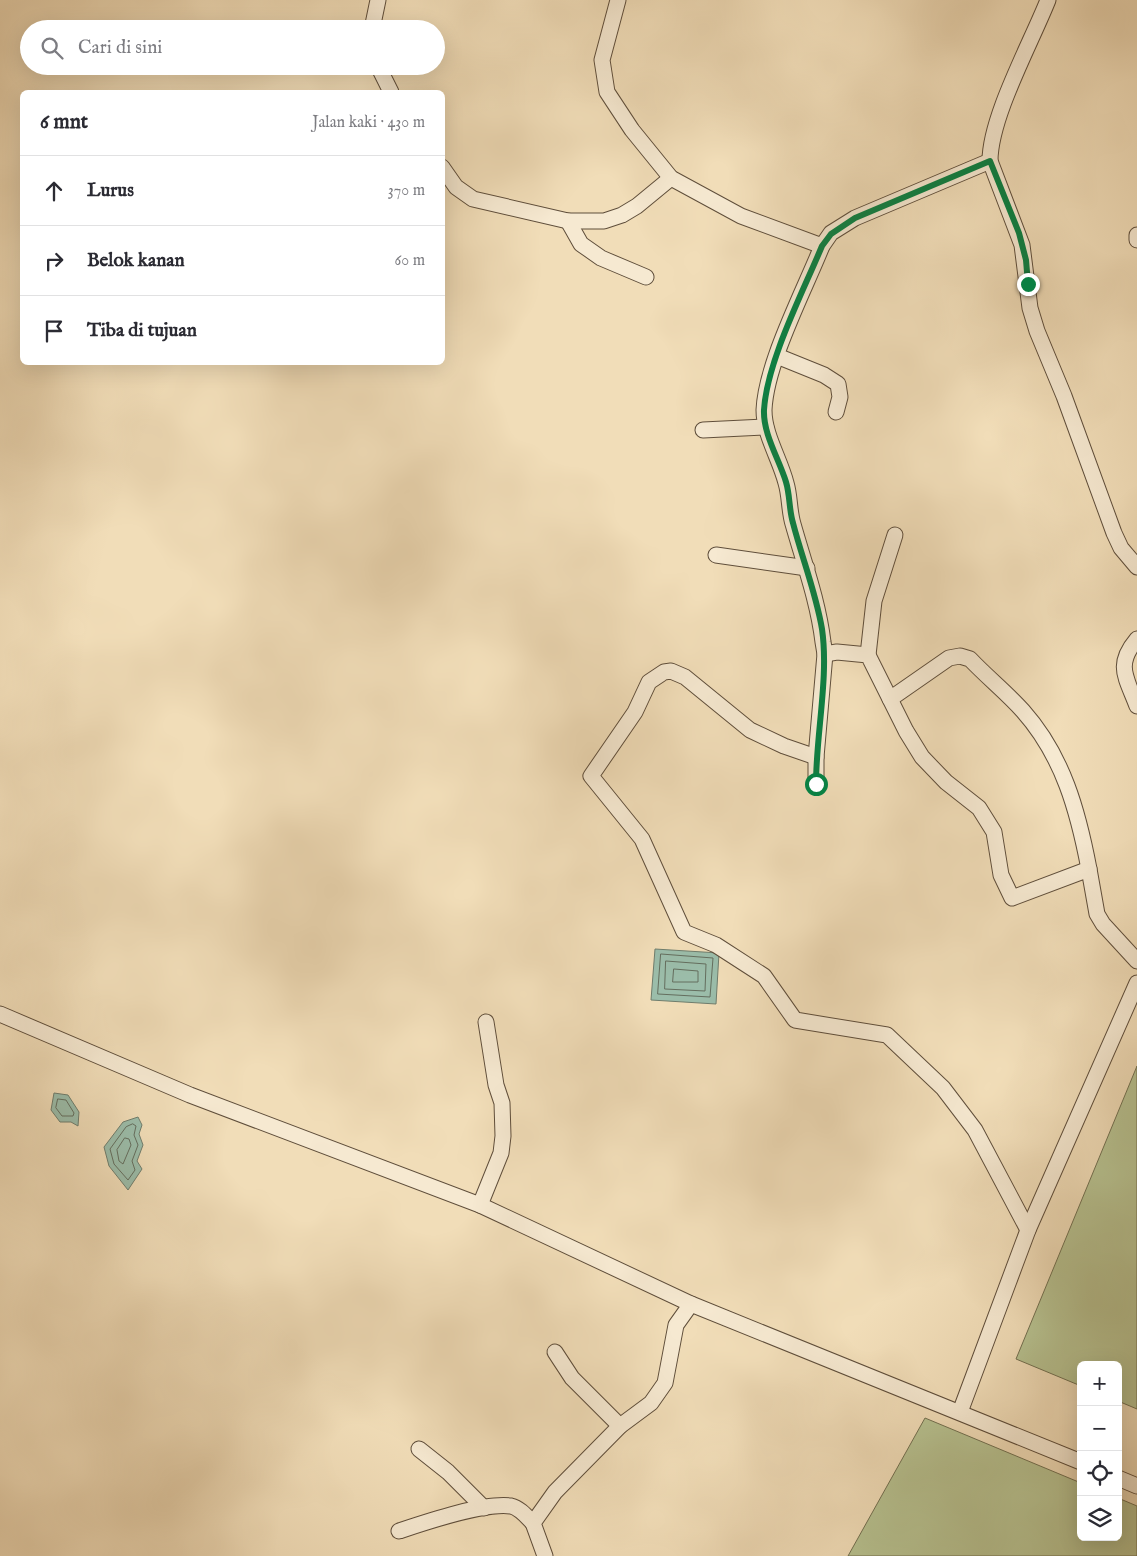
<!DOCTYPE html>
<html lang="id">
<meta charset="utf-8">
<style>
:root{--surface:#fff;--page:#f2f2f3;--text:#2b2b33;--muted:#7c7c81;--line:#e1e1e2}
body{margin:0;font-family:"IM FELL English",serif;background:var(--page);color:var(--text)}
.controls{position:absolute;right:15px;bottom:15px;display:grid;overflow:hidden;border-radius:8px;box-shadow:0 5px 20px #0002}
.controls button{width:45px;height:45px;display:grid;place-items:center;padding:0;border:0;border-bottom:1px solid var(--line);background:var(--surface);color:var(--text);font:25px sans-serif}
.stop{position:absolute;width:15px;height:15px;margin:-11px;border:4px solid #0b8043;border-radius:50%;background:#fff}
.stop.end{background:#0b8043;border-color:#fff;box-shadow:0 1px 5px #0008}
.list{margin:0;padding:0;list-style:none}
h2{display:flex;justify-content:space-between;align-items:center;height:65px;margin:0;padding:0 20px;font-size:21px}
h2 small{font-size:16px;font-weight:400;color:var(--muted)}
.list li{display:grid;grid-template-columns:32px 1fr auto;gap:15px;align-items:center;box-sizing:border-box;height:70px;padding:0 20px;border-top:1px solid var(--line)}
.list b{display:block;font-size:19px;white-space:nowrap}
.list em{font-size:16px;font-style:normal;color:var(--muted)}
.icon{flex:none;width:28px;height:28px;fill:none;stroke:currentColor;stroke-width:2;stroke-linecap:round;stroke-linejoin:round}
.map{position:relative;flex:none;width:1137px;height:1556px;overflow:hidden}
.search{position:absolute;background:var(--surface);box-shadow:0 5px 20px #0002;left:20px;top:20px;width:425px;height:55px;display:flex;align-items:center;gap:12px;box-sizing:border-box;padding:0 18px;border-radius:28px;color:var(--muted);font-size:19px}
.panel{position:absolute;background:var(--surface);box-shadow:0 5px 20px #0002;left:20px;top:90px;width:425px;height:275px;border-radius:8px}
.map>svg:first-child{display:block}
.green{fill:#b7c291;stroke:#727051}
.water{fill:#9bbdaa;stroke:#6f7d6d}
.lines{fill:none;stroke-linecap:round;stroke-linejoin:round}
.shore{stroke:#646e5e;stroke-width:1}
.street-casing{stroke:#5f4e3b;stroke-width:17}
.street{stroke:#f6e9d1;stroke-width:15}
.route{stroke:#0b8043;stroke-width:6}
</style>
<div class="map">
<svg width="1137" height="1556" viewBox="0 0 1137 1556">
<rect width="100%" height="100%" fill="#f1ddb8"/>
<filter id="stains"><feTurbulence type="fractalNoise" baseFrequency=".004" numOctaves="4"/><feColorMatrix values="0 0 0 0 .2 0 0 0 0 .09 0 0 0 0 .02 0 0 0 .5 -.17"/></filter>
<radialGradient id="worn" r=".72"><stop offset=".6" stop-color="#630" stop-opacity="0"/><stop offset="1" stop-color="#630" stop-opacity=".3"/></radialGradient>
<g class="green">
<path d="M1137 1066V1409L1118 1401V1365H1081V1386L1016 1359Z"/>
<path d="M925 1418 1081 1483V1537H1118V1498L1137 1506V1556H848Z"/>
</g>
<g class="water">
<path d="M655 949 719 953 716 1004 651 1000Z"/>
<path d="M54 1093 68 1095 79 1112 78 1126 71 1122H60L51 1110Z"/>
<path d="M138 1117 142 1125 139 1134 143 1145 137 1161 142 1169 128 1190 109 1166 104 1147 123 1122Z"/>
</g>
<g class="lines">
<g class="shore">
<path d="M661 954 713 958 710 997 658 994Z"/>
<path d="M666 961 706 964 705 991 665 989Z"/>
<path d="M674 969 698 971V982H673Z"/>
<path d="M58 1099 66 1100 74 1113 73 1116H62L56 1108Z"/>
<path d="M133 1124 136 1126 134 1135 138 1145 132 1161 135 1170 128 1180 114 1164 110 1149 126 1127Z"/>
<path d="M125 1138 129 1139 131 1145 123 1164 119 1161 117 1150Z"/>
</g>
<g class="street-casing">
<g id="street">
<path d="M618 0 602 60 607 92 632 130 671 178 741 216 822 246"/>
<path d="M1048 0C1031 43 990 117 990 161L1022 245 1030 308 1037 331 1064 396 1114 533 1121 548 1137 567"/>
<path d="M372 29 378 0"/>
<path d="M378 66 391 92"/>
<path d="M442 167 456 187 473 199 568 221H604L622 215 637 206 671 178"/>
<path d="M568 221 581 244 601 258 646 277"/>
<path d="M1137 235V240"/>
<path d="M777 356 824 375 838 384 840 397 836 412"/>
<path d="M703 430 766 427"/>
<path d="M716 555 807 568"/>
<path d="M1137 639C1115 665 1126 677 1137 706"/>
<path d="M825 654 837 652 868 655 906 731 922 757 946 782 979 808 994 832 1001 875 1012 898 1089 869 1097 914 1103 924 1137 961"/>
<path d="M868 655 874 601 895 535"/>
<path d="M890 699 949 658 960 656 970 659C987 677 1007 693 1023 711 1063 756 1078 811 1089 869"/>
<path d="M816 757 784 746 750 730 685 677 671 671 664 672 649 682 635 712 591 776 642 839 684 932 716 945 764 976 795 1020 887 1035 943 1088 975 1130 1028 1230"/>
<path d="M816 784V757L825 654 823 642C818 601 804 563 793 524 789 511 790 496 786 483 780 459 764 435 764 410 766 363 804 291 822 246L831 233 855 218 990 161"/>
<path d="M0 1014 190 1095 480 1205 691 1304 1081 1462"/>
<path d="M480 1205 501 1153 503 1136 502 1103 496 1085 486 1022"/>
<path d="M555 1352 572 1378 620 1426"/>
<path d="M960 1412 1028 1230 1137 983"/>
<path d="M419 1449 448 1472 484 1508"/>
<path d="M1118 1478 1137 1486"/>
<path d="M399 1531C426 1522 485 1502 511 1506 520 1508 527 1517 533 1523"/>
<path d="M545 1556 533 1523 555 1492 620 1426 651 1403 665 1383 676 1325 691 1304"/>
</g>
</g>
<use href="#street" class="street"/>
</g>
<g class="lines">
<path class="route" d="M816 784C816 734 829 677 822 629 816 593 802 558 793 523 789 510 790 495 786 482 779 459 763 434 764 410 767 361 803 292 822 246L831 234 855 218 990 161 1019 233 1026 260 1028 284"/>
</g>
<rect width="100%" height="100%" filter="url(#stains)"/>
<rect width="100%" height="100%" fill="url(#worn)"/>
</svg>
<div class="controls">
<button>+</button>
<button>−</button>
<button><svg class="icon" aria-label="locate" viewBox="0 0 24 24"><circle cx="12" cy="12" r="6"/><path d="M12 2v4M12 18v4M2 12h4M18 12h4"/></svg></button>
<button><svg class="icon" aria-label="layers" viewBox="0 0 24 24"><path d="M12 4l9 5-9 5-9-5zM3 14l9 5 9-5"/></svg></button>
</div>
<div class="stop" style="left:816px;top:784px"></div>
<div class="stop end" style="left:1028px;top:284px"></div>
<div class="search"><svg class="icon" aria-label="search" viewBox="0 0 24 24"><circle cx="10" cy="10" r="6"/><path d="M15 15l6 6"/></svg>Cari di sini</div>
<section class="panel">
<h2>6 mnt<small>Jalan kaki · 430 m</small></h2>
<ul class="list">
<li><svg class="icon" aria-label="ahead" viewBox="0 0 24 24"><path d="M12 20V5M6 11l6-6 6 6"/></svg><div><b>Lurus</b></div><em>370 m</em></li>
<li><svg class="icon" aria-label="right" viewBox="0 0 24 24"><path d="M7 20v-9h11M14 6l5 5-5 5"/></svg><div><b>Belok kanan</b></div><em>60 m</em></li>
<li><svg class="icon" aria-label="arrive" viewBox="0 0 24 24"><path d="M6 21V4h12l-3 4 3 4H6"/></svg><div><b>Tiba di tujuan</b></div></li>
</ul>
</section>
</div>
